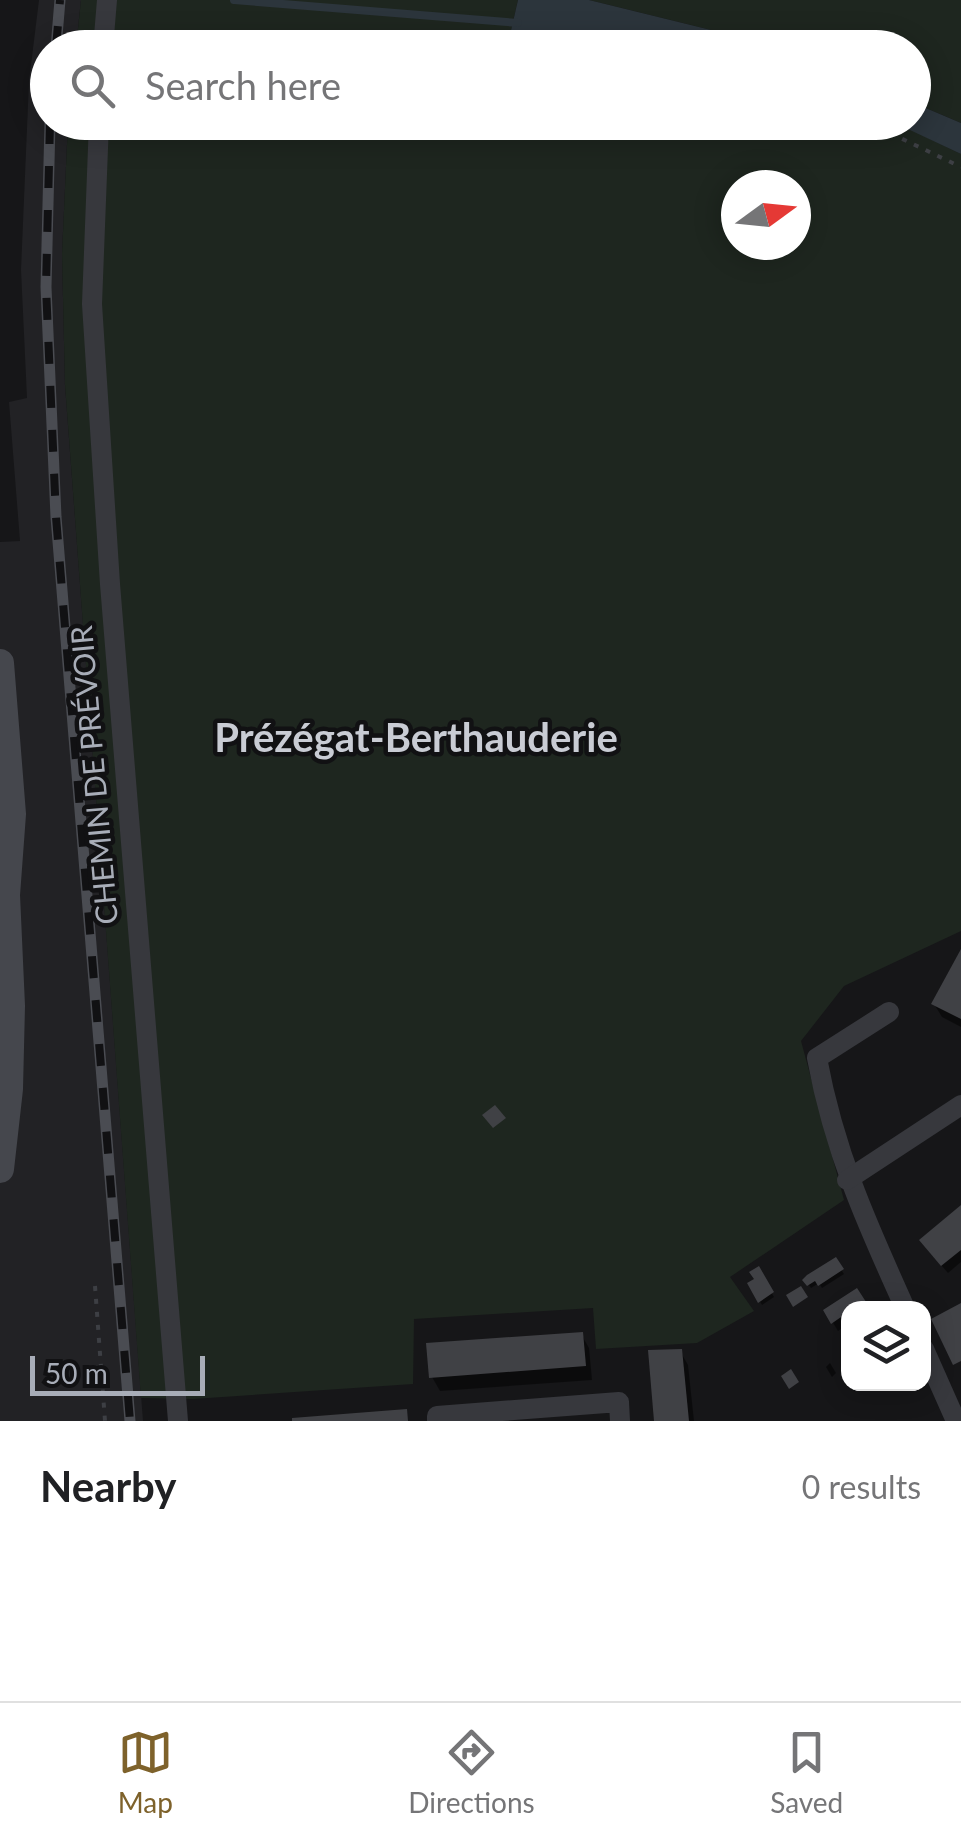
<!DOCTYPE html>
<meta charset="utf-8">
<style>
:root{--surface:#fff;--page:#f2f2f2;--text:#202124;--muted:#757577;--line:#e0e0e0;--accent:#7e622b}
body{margin:0;font-family:Lato,sans-serif;background:var(--page);color:var(--text)}
.controls{position:absolute;right:30px;bottom:30px;display:grid;overflow:hidden;border-radius:20px;box-shadow:0 5px 25px #0003}
.controls button{width:90px;height:90px;display:grid;place-items:center;padding:0;border:0;border-bottom:2px solid var(--line);background:var(--surface);color:var(--text);font:50px sans-serif}
.compass{position:absolute;left:721px;top:170px;width:90px;height:90px;border-radius:50%;background:var(--surface);box-shadow:0 5px 25px #0003;rotate:75deg}
.scale{position:absolute;left:30px;bottom:25px;width:175px;box-sizing:border-box;padding-left:10px;border:5px solid #a8adb8;border-top:0;font-size:28px;line-height:35px;white-space:nowrap;color:#a8adb8;-webkit-text-stroke:8px #111113;paint-order:stroke}
.list{margin:0;padding:0;list-style:none}
h2{display:flex;justify-content:space-between;align-items:center;height:130px;margin:0;padding:0 40px;font-size:42px}
h2 small{font-size:32px;font-weight:400;color:var(--muted)}
.icon{flex:none;width:55px;height:55px;fill:none;stroke:currentColor;stroke-width:2;stroke-linecap:round;stroke-linejoin:round}
.map{position:relative;flex:none;width:961px;height:1421px;overflow:hidden}
.search{position:absolute;background:var(--surface);box-shadow:0 5px 25px #0003;left:30px;right:30px;top:30px;height:110px;display:flex;align-items:center;gap:25px;box-sizing:border-box;padding:0 35px;border-radius:55px;color:var(--muted);font-size:38px}
.sheet{height:280px;background:var(--surface)}
nav{display:flex;justify-content:space-around;align-items:center;box-sizing:border-box;height:140px;border-top:2px solid var(--line);background:var(--surface);font-size:28px;color:var(--muted)}
nav a{display:grid;justify-items:center;gap:5px}
nav .on{color:var(--accent)}
.map>svg:first-child{display:block}
.built{fill:#222225}
.green{fill:#1e261f;fill-rule:evenodd}
.water{fill:#2c353c}
.shadow{fill:#0007}
.lines{fill:none;stroke-linecap:round;stroke-linejoin:round}
.stream{stroke:#2c353c;stroke-width:8}
.building{fill:#404145}
.path{stroke:#3d3f44;stroke-width:4;stroke-dasharray:5 8;stroke-linecap:butt}
.minor{stroke:#37383d;stroke-width:20}
.secondary{stroke:#45474d;stroke-width:28}
.rail-casing{stroke:#4a4c52;stroke-width:11}
.rail{stroke:#111113;stroke-width:8;stroke-dasharray:22;stroke-linecap:butt}
.labels{text-anchor:middle;stroke-width:9;stroke-linejoin:round;paint-order:stroke}
.street-label{font-size:30px;fill:#a8adb8;stroke:#111113}
.district-label{font-size:40px;font-weight:bold;fill:#c9ccd4;stroke:#111113}
</style>
<div class="map">
<svg width="961" height="1421" viewBox="0 0 961 1421">
<rect width="100%" height="100%" fill="#161618"/>
<path class="built" d="M39 0H81L76 47 48 48V122L68 123 62 254 65 385 143 1421H0V542L20 541 9 402 27 398 21 270 29 81Z"/>
<g class="green">
<path d="M81 0H518L509 39 667 43 681 47 76 48Z"/>
<path d="M589 0H961V123L914 103V48L780 47Z"/>
<path d="M895 122 961 154V931L844 986 801 1041 844 1200 730 1277 754 1311 697 1343 596 1349 593 1308 414 1319 413 1384 193 1399 141 1398 65 385 62 254 68 123ZM736 185H796V245H736Z"/>
</g>
<g class="water">
<path d="M518 0H589L780 47 509 39Z"/>
<path d="M914 103 961 123V154L895 123 914 122Z"/>
</g>
<g class="shadow">
<path d="M961 954V1027L942 1017 934 1004Z"/>
<path d="M961 1210V1262L948 1273 927 1249Z"/>
<path d="M835 1260 844 1274 822 1288 819 1283 811 1288 805 1280Z"/>
<path d="M758 1269 774 1297 762 1305 750 1284 757 1280Z"/>
<path d="M856 1292 867 1308H848V1324L838 1331 826 1311Z"/>
<path d="M581 1334 589 1348 592 1380 440 1391 432 1377Z"/>
<path d="M680 1351 688 1365 694 1421H657Z"/>
<path d="M830 1363 836 1373 832 1377 826 1367Z"/>
</g>
<g class="lines">
<path class="stream" d="M234 0 518 23"/>
</g>
<g class="building">
<path d="M961 949V1019L931 1004Z"/>
<path d="M495 1105 506 1118 493 1128 482 1115Z"/>
<path d="M961 1205V1250L941 1266 919 1240Z"/>
<path d="M836 1257 844 1269 818 1286 815 1281 807 1286 802 1280 807 1275Z"/>
<path d="M759 1266 774 1292 758 1303 747 1283 754 1279 749 1272Z"/>
<path d="M801 1286 808 1297 793 1307 786 1295Z"/>
<path d="M857 1288 870 1308H848V1321L844 1315 831 1324 823 1310Z"/>
<path d="M961 1303V1361L953 1365 931 1319Z"/>
<path d="M583 1332 586 1366 429 1378 426 1343Z"/>
<path d="M682 1349 689 1421H654L648 1350Z"/>
<path d="M791 1369 799 1382 789 1389 781 1376Z"/>
<path d="M407 1409 408 1421H292V1418Z"/>
</g>
<g class="lines">
<g class="path">
<path d="M200 48 225 39 355 48"/>
<path d="M867 122 961 167"/>
<path d="M95 1286 105 1421"/>
</g>
<g class="minor">
<path d="M103 48 107 0"/>
<path d="M99 122 92 304 110 584 178 1421"/>
<path d="M889 1012 817 1058C834 1151 867 1224 905 1308"/>
<path d="M847 1180 961 1105"/>
<path d="M924 1349 956 1421"/>
<path d="M437 1421V1416L619 1402 620 1421"/>
</g>
<path class="secondary" d="M0 663 12 814 6 895 11 1006 9 1089 0 1169"/>
<g class="rail-casing">
<g id="rail">
<path d="M56 48 60 0"/>
<path d="M50 122 46 287 56 517 130 1421"/>
</g>
</g>
<use href="#rail" class="rail"/>
</g>
<g class="labels">
<g class="street-label">
<text transform="translate(95 775) rotate(-95)" y="10">CHEMIN DE PRÉVOIR</text>
</g>
<g class="district-label">
<text x="416" y="752">Prézégat-Berthauderie</text>
</g>
</g>
</svg>
<div class="controls">
<button><svg class="icon" aria-label="layers" viewBox="0 0 24 24"><path d="M12 4l9 5-9 5-9-5zM3 14l9 5 9-5"/></svg></button>
</div>
<svg class="compass" viewBox="-18 -18 36 36"><path d="M0-13l5 13h-10z" fill="#e53935"/><path d="M0 13l5-13h-10z" fill="#757577"/></svg>
<div class="scale">50 m</div>
<div class="search"><svg class="icon" aria-label="search" viewBox="0 0 24 24"><circle cx="10" cy="10" r="6"/><path d="M15 15l6 6"/></svg>Search here</div>
</div>
<section class="sheet">
<h2>Nearby<small>0 results</small></h2>
<ul class="list">
</ul>
</section>
<nav>
<a class="on"><svg class="icon" aria-label="map" viewBox="0 0 24 24"><path d="M3 6l6-2 6 2 6-2v14l-6 2-6-2-6 2zM9 4v14M15 6v14"/></svg>Map</a>
<a><svg class="icon" aria-label="directions" viewBox="0 0 24 24"><path d="M12 3l9 9-9 9-9-9zM9 14v-3h6M13 9l2 2-2 2"/></svg>Directions</a>
<a><svg class="icon" aria-label="saved" viewBox="0 0 24 24"><path d="M7 4h10v16l-5-4-5 4z"/></svg>Saved</a>
</nav>
